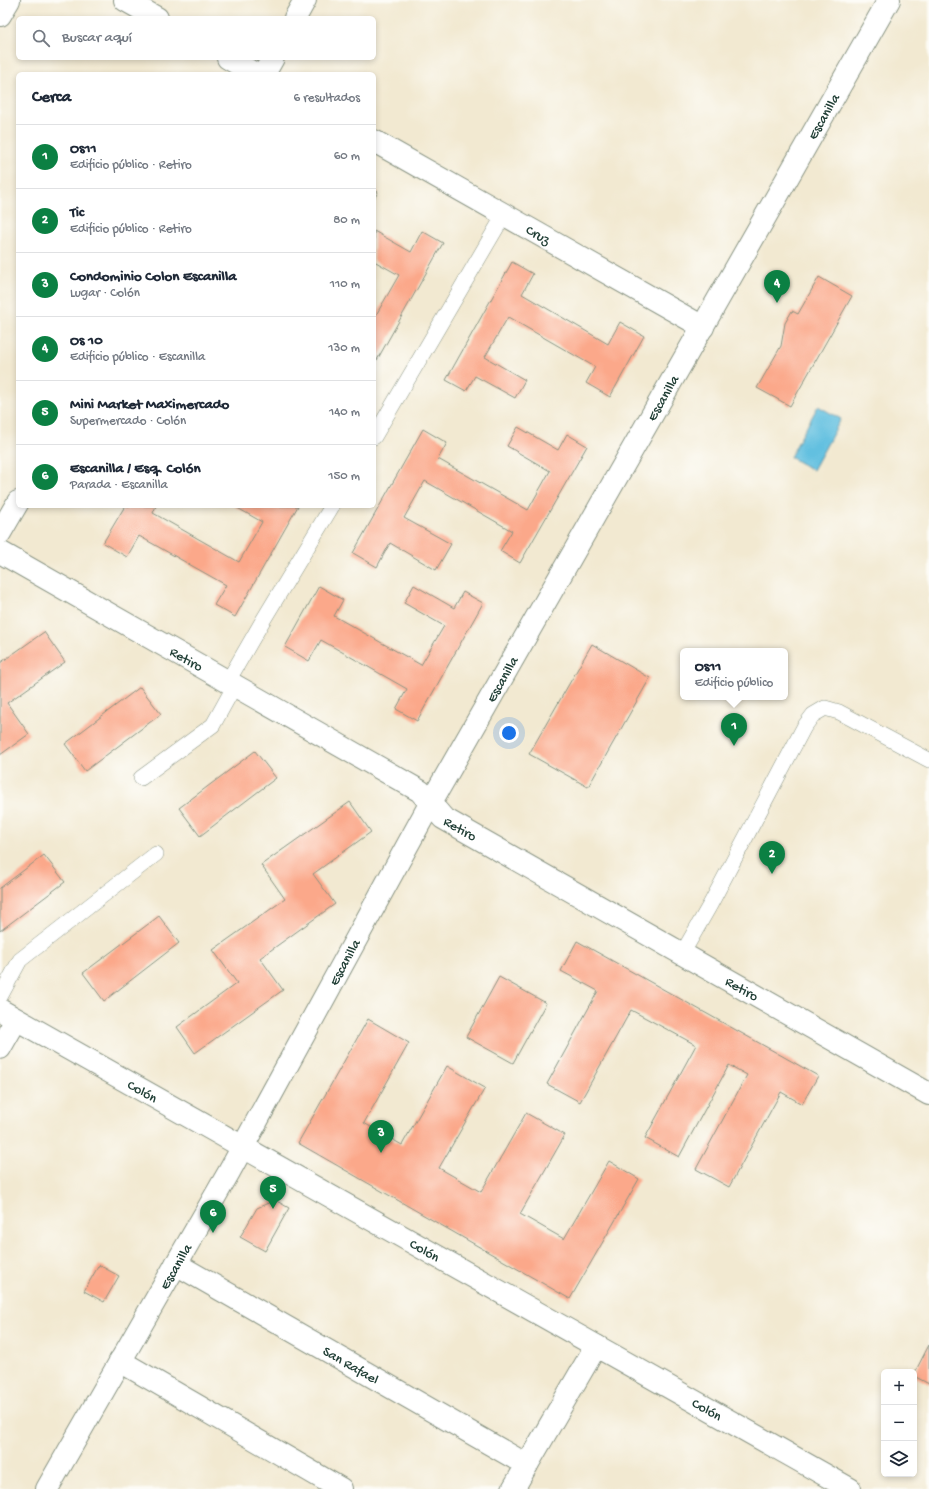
<!DOCTYPE html>
<html lang="es">
<meta charset="utf-8">
<style>
:root{--surface:#fff;--page:#f6f6f7;--text:#1f2937;--muted:#747a83;--line:#e0e1e3;--accent:#0b8043}
body{margin:0;font-family:"Gochi Hand",sans-serif;background:var(--page);color:var(--text)}
.controls{position:absolute;right:12px;bottom:12px;display:grid;overflow:hidden;border-radius:6px;box-shadow:0 2px 6px #0003}
.controls button{width:36px;height:36px;display:grid;place-items:center;padding:0;border:0;border-bottom:1px solid var(--line);background:var(--surface);color:var(--text);font:20px sans-serif}
.you{position:absolute;left:509px;top:733px;width:14px;height:14px;margin:-10px;border:3px solid #fff;border-radius:50%;background:#1a73e8;box-shadow:0 0 0 6px #1a73e833}
.badge{display:grid;place-items:center;width:26px;height:26px;border-radius:50%;background:var(--accent);color:#fff;font-size:13px;font-weight:700}
.pin{position:absolute;translate:-50% -33px;filter:drop-shadow(0 1px 2px #0008)}
.pin::after{content:'';position:absolute;top:21px;width:14px;height:12px;background:inherit;clip-path:polygon(0 0,100% 0,50% 100%)}
.popup{position:absolute;left:680px;top:648px;width:108px;height:52px;box-sizing:border-box;display:grid;place-content:center;border-radius:6px;background:var(--surface);filter:drop-shadow(0 1px 3px #0005);font-size:13px;white-space:nowrap;color:var(--muted)}
.popup b{font-size:15px;color:var(--text)}
.popup::after{content:'';position:absolute;left:50%;top:100%;margin-left:-8px;border:8px solid transparent;border-top-color:var(--surface)}
.list{margin:0;padding:0;list-style:none}
h2{display:flex;justify-content:space-between;align-items:center;height:52px;margin:0;padding:0 16px;font-size:17px}
h2 small{font-size:13px;font-weight:400;color:var(--muted)}
.list li{display:grid;grid-template-columns:26px 1fr auto;gap:12px;align-items:center;box-sizing:border-box;height:64px;padding:0 16px;border-top:1px solid var(--line)}
.list b{display:block;font-size:15px;white-space:nowrap}
.list p{margin:0;font-size:13px;white-space:nowrap;color:var(--muted)}
.list em{font-size:13px;font-style:normal;color:var(--muted)}
.icon{flex:none;width:22px;height:22px;fill:none;stroke:currentColor;stroke-width:2;stroke-linecap:round;stroke-linejoin:round}
.map{position:relative;flex:none;width:929px;height:1489px;overflow:hidden}
.search{position:absolute;background:var(--surface);box-shadow:0 2px 6px #0003;left:16px;top:16px;width:360px;height:44px;display:flex;align-items:center;gap:10px;box-sizing:border-box;padding:0 14px;border-radius:6px;color:var(--muted);font-size:15px}
.panel{position:absolute;background:var(--surface);box-shadow:0 2px 6px #0003;left:16px;top:72px;width:360px;height:436px;border-radius:6px}
.map>svg:first-child{display:block}
.water{fill:#62c0e0;stroke:#407e8a}
.building{fill:#fba88a}
.lines{fill:none;stroke-linecap:round;stroke-linejoin:round}
.service-casing{stroke:#889382;stroke-width:16}
.minor-casing{stroke:#889382;stroke-width:24}
.tertiary-casing{stroke:#889382;stroke-width:24}
.service{stroke:#fff;stroke-width:15}
.minor{stroke:#fff;stroke-width:22}
.tertiary{stroke:#fff;stroke-width:22}
.labels{text-anchor:middle;stroke-width:4;stroke-linejoin:round;paint-order:stroke}
.street-label{font-size:14px;fill:#1f3d34;stroke:#fdfcf7}
</style>
<div class="map">
<svg width="929" height="1489" viewBox="0 0 929 1489">
<rect width="100%" height="100%" fill="#fdfcf7"/>
<filter id="ink" filterUnits="userSpaceOnUse"><feTurbulence type="fractalNoise" baseFrequency=".025" numOctaves="2"/><feDisplacementMap in="SourceGraphic" scale="8" xChannelSelector="R" yChannelSelector="G"/><feConvolveMatrix kernelMatrix="1 2 1 2 8 2 1 2 1" color-interpolation-filters="sRGB"/></filter>
<filter id="wash" filterUnits="userSpaceOnUse"><feTurbulence type="fractalNoise" baseFrequency=".012" numOctaves="4" result="noise"/><feDisplacementMap in="SourceGraphic" scale="16" xChannelSelector="R" yChannelSelector="G"/><feGaussianBlur stdDeviation="0.9" result="paint"/><feColorMatrix in="noise" values="0 0 0 0 0 0 0 0 0 0 0 0 0 0 0 0 0 1.4 0 .05"/><feComposite in="paint" operator="in"/></filter>
<g filter="url(#wash)">
<rect width="100%" height="100%" fill="#f2e9d1"/>
<path class="water" d="M818 406 841 419 813 470 790 457Z"/>
<g id="blocks">
<g class="building">
<path d="M374 189 378 192 374 199Z"/>
<path d="M374 231 411 252 422 231 443 243 377 360 374 359V314L376 315 399 275 374 261Z"/>
<path d="M512 262 533 274 522 294 608 344 620 322 644 336 610 397 586 383 595 367 508 317 485 357 525 380 515 398 475 376 466 391 446 380Z"/>
<path d="M819 277 852 296 790 406 757 388 781 346 785 323 792 311 798 314Z"/>
<path d="M518 427 558 450 567 434 587 446 520 563 500 551 512 531 425 481 404 518 451 544 436 570 390 543 377 567 353 553 423 429 447 443 438 459 528 510 550 471 507 446Z"/>
<path d="M125 506H156L153 513 239 562 262 522 234 506H298L235 617 214 605 226 585 139 536 127 557 103 543Z"/>
<path d="M414 585 454 608 463 592 483 603 417 721 396 709 407 689 321 640 309 661 285 647 319 586 343 600 334 616 421 665 444 626 404 603Z"/>
<path d="M44 632 65 662 7 703 29 734 0 755V663Z"/>
<path d="M592 644 650 678 588 787 529 754Z"/>
<path d="M140 687 161 714 85 771 65 744Z"/>
<path d="M255 751 276 778 200 836 179 808Z"/>
<path d="M350 802 371 832 313 874 335 904 260 958 283 990 195 1053 177 1027 237 983 213 950 285 899 261 865Z"/>
<path d="M44 855 65 882 0 931V888Z"/>
<path d="M159 916 179 943 104 1001 83 973Z"/>
<path d="M577 941 818 1076 802 1104 781 1092 729 1187 696 1169 747 1075 729 1065 679 1157 645 1138 696 1045 631 1010 580 1102 547 1084 598 991 561 971Z"/>
<path d="M499 977 546 1003 513 1063 466 1037Z"/>
<path d="M368 1019 409 1043 364 1123 402 1145 447 1066 485 1088 439 1168 481 1192 526 1113 565 1135 520 1214 564 1239 609 1161 639 1179 570 1299 298 1143Z"/>
<path d="M275 1200 289 1208 265 1251 240 1237 257 1208Z"/>
<path d="M99 1265 119 1276 104 1302 84 1291Z"/>
<path d="M929 1345V1384L914 1376V1374Z"/>
</g>
</g>
</g>
<g filter="url(#ink)">
<use href="#blocks" fill-opacity="0" stroke="#889382" stroke-width="1"/>
<g class="lines">
<g class="service-casing">
<g id="service">
<path d="M374 437 504 215"/>
<path d="M228 681 262 622 332 506"/>
<path d="M141 778 213 725 235 685"/>
<path d="M682 954 710 905 804 727 813 715 825 708 839 712 929 760"/>
<path d="M0 997 20 960 156 854"/>
</g>
</g>
<g class="minor-casing">
<g id="minor">
<path d="M125 0 157 18"/>
<path d="M0 15 9 0"/>
<path d="M295 18 305 0"/>
<path d="M228 58 255 74"/>
<path d="M264 74 273 58"/>
<path id="s1" d="M374 141 703 327"/>
<path d="M0 533 18 502"/>
<path id="s2" d="M0 552 420 791 443 818 929 1094"/>
<path d="M0 1048 16 1020"/>
<path id="s3" d="M176 1264 527 1465"/>
<path d="M120 1361 341 1489"/>
<path d="M513 1489 596 1346"/>
</g>
</g>
<g class="tertiary-casing">
<g id="tertiary">
<path id="s4" d="M0 1010 850 1489"/>
<path id="s5" d="M47 1489 229 1172 430 804 889 0"/>
</g>
</g>
<use href="#service" class="service"/>
<use href="#minor" class="minor"/>
<use href="#tertiary" class="tertiary"/>
</g>
</g>
<g class="labels">
<g class="street-label">
<text dy="5" stroke="none"><textPath href="#s5" startOffset="1577">Escanilla</textPath></text>
<text dy="5" stroke="none"><textPath href="#s1" startOffset="189">Cruz</textPath></text>
<text dy="5" stroke="none"><textPath href="#s5" startOffset="1253">Escanilla</textPath></text>
<text dy="5" stroke="none"><textPath href="#s2" startOffset="215">Retiro</textPath></text>
<text dy="5" stroke="none"><textPath href="#s5" startOffset="929">Escanilla</textPath></text>
<text dy="5" stroke="none"><textPath href="#s2" startOffset="539">Retiro</textPath></text>
<text dy="5" stroke="none"><textPath href="#s5" startOffset="605">Escanilla</textPath></text>
<text dy="5" stroke="none"><textPath href="#s2" startOffset="863">Retiro</textPath></text>
<text dy="5" stroke="none"><textPath href="#s4" startOffset="164">Colón</textPath></text>
<text dy="5" stroke="none"><textPath href="#s4" startOffset="488">Colón</textPath></text>
<text dy="5" stroke="none"><textPath href="#s5" startOffset="257">Escanilla</textPath></text>
<text dy="5" stroke="none"><textPath href="#s3" startOffset="202">San Rafael</textPath></text>
<text dy="5" stroke="none"><textPath href="#s4" startOffset="812">Colón</textPath></text>
</g>
</g>
</svg>
<div class="controls">
<button>+</button>
<button>−</button>
<button><svg class="icon" aria-label="layers" viewBox="0 0 24 24"><path d="M12 4l9 5-9 5-9-5zM3 14l9 5 9-5"/></svg></button>
</div>
<div class="you"></div>
<div class="pin badge" style="left:734px;top:746px">1</div>
<div class="popup"><b>Os11</b>Edificio público</div>
<div class="pin badge" style="left:772px;top:874px">2</div>
<div class="pin badge" style="left:381px;top:1153px">3</div>
<div class="pin badge" style="left:777px;top:303px">4</div>
<div class="pin badge" style="left:273px;top:1209px">5</div>
<div class="pin badge" style="left:213px;top:1233px">6</div>
<div class="search"><svg class="icon" aria-label="search" viewBox="0 0 24 24"><circle cx="10" cy="10" r="6"/><path d="M15 15l6 6"/></svg>Buscar aquí</div>
<section class="panel">
<h2>Cerca<small>6 resultados</small></h2>
<ul class="list">
<li><span class="badge">1</span><div><b>Os11</b><p>Edificio público · Retiro</p></div><em>60 m</em></li>
<li><span class="badge">2</span><div><b>Tic</b><p>Edificio público · Retiro</p></div><em>80 m</em></li>
<li><span class="badge">3</span><div><b>Condominio Colon Escanilla</b><p>Lugar · Colón</p></div><em>110 m</em></li>
<li><span class="badge">4</span><div><b>Os 10</b><p>Edificio público · Escanilla</p></div><em>130 m</em></li>
<li><span class="badge">5</span><div><b>Mini Market Maximercado</b><p>Supermercado · Colón</p></div><em>140 m</em></li>
<li><span class="badge">6</span><div><b>Escanilla / Esq. Colón</b><p>Parada · Escanilla</p></div><em>150 m</em></li>
</ul>
</section>
</div>
